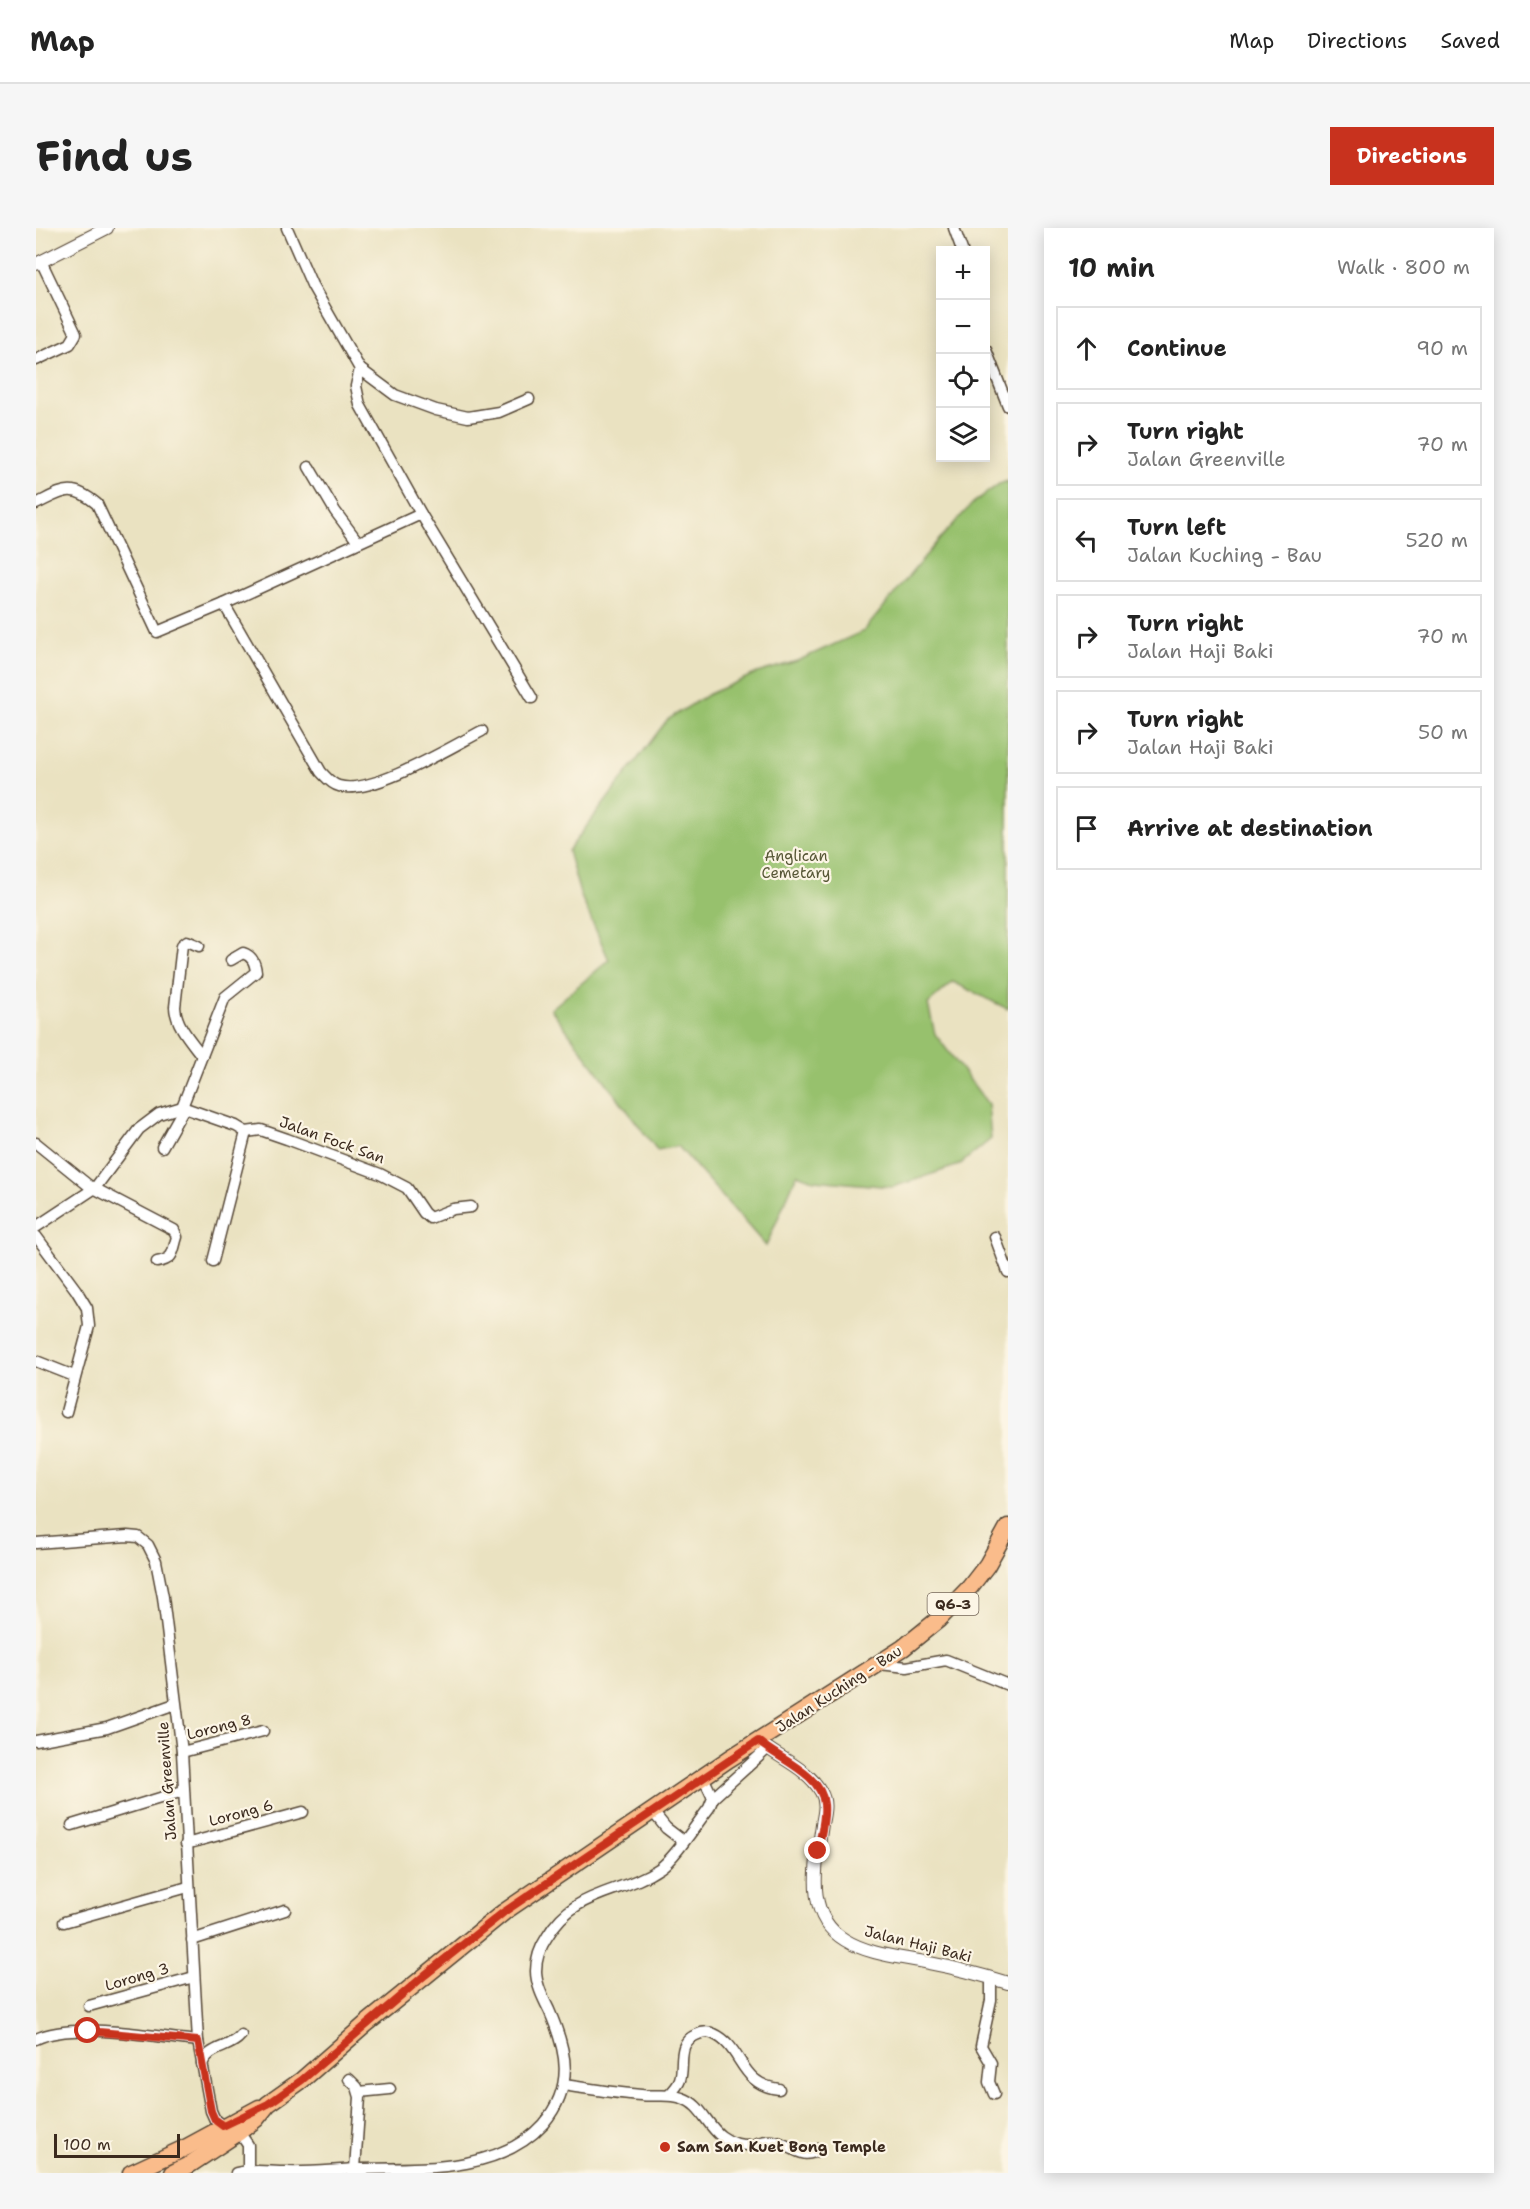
<!DOCTYPE html>
<meta charset="utf-8">
<style>
:root{--surface:#fff;--page:#f6f6f6;--text:#222;--muted:#767676;--line:#e0e0e0;--accent:#c8321e}
body{margin:0;font-family:"Shantell Sans",sans-serif;background:var(--page);color:var(--text)}
.controls{position:absolute;right:18px;top:18px;display:grid;overflow:hidden;border-radius:0px;box-shadow:0 3px 15px #0003}
.controls button{width:54px;height:54px;display:grid;place-items:center;padding:0;border:0;border-bottom:2px solid var(--line);background:var(--surface);color:var(--text);font:30px sans-serif}
.scale{position:absolute;left:18px;bottom:15px;width:126px;box-sizing:border-box;padding-left:6px;border:3px solid #3b2a1e;border-top:0;font-size:16px;line-height:21px;white-space:nowrap;color:#3b2a1e;-webkit-text-stroke:4px #fcf5e5;paint-order:stroke}
.stop{position:absolute;width:18px;height:18px;margin:-14px;border:4px solid #c8321e;border-radius:50%;background:#fff}
.stop.end{background:#c8321e;border-color:#fff;box-shadow:0 2px 6px #0008}
.list{margin:0;padding:0;list-style:none}
h2{display:flex;justify-content:space-between;align-items:center;height:78px;margin:0;padding:0 24px;font-size:26px}
h2 small{font-size:20px;font-weight:400;color:var(--muted)}
.list li{display:grid;grid-template-columns:39px 1fr auto;gap:18px;align-items:center;box-sizing:border-box;height:84px;margin:0 12px 12px;padding:0 12px;border:2px solid var(--line);border-radius:0px}
.list b{display:block;font-size:22px;white-space:nowrap}
.list p{margin:0;font-size:20px;white-space:nowrap;color:var(--muted)}
.list em{font-size:20px;font-style:normal;color:var(--muted)}
.icon{flex:none;width:33px;height:33px;fill:none;stroke:currentColor;stroke-width:2;stroke-linecap:round;stroke-linejoin:round}
.map{position:relative;flex:none;width:972px;height:1945px;overflow:hidden;border-radius:0px}
header{display:flex;align-items:center;gap:36px;box-sizing:border-box;height:84px;padding:0 30px;background:var(--surface);border-bottom:2px solid var(--line)}
header strong{font-size:28px}
nav{display:flex;gap:33px;margin-inline-start:auto;font-size:21px}
.intro{display:flex;align-items:center;justify-content:space-between;box-sizing:border-box;height:144px;padding:0 36px}
h1{margin:0;font-size:42px}
.button{padding:15px 27px;border-radius:0px;background:var(--accent);color:#fff;font-size:21px;font-weight:700}
main{display:flex;gap:36px;padding:0 36px}
aside{flex:1;background:var(--surface);border-radius:0px;box-shadow:0 3px 15px #0003}
.map>svg:first-child{display:block}
.green{fill:#97c16d;stroke:#697646;stroke-width:1.5}
.lines{fill:none;stroke-linecap:round;stroke-linejoin:round}
.minor-casing{stroke:#554636;stroke-width:13}
.tertiary-casing{stroke:#554636;stroke-width:14}
.primary-casing{stroke:#554636;stroke-width:19}
.minor{stroke:#fff;stroke-width:10}
.tertiary{stroke:#fff;stroke-width:12}
.primary{stroke:#fabc8b;stroke-width:16}
.route{stroke:#c8321e;stroke-width:8}
.poi-dot{fill:#c8321e;stroke:#fcf5e5;stroke-width:2}
.labels{text-anchor:middle;stroke-width:4.5;stroke-linejoin:round;paint-order:stroke}
.shield{fill:#fcf5e5;stroke:#75675a;stroke-width:1.5}
.shield-label{font-size:14px;font-weight:bold;fill:#3b2a1e}
.park-label{font-size:15px;fill:#575736;stroke:#fcf5e5}
.street-label{font-size:15px;fill:#3b2a1e;stroke:#fcf5e5}
.poi-label{font-size:15px;font-weight:bold;fill:#3b2a1e;stroke:#fcf5e5;text-anchor:start}
</style>
<header>
<strong>Map</strong>
<nav><a>Map</a><a>Directions</a><a>Saved</a></nav>
</header>
<div class="intro"><h1>Find us</h1><a class="button">Directions</a></div>
<main>
<div class="map">
<svg width="972" height="1945" viewBox="0 0 972 1945">
<rect width="100%" height="100%" fill="#fcf5e5"/>
<filter id="ink" filterUnits="userSpaceOnUse"><feTurbulence type="fractalNoise" baseFrequency=".0167" numOctaves="2"/><feDisplacementMap in="SourceGraphic" scale="12" xChannelSelector="R" yChannelSelector="G"/><feConvolveMatrix kernelMatrix="1 2 1 2 8 2 1 2 1" color-interpolation-filters="sRGB"/></filter>
<filter id="wash" filterUnits="userSpaceOnUse"><feTurbulence type="fractalNoise" baseFrequency=".008" numOctaves="4" result="noise"/><feDisplacementMap in="SourceGraphic" scale="24" xChannelSelector="R" yChannelSelector="G"/><feGaussianBlur stdDeviation="1.35" result="paint"/><feColorMatrix in="noise" values="0 0 0 0 0 0 0 0 0 0 0 0 0 0 0 0 0 1.4 0 .05"/><feComposite in="paint" operator="in"/></filter>
<g filter="url(#wash)">
<rect width="100%" height="100%" fill="#eae2c1"/>
<path class="green" d="M972 253V781L917 754 892 776 899 806 952 876 955 911 923 937 857 959 778 952 761 946 730 1018 642 918 621 922 515 781 573 732 544 666 532 623 631 492 671 467 721 445 761 433 828 403 900 315 937 275 963 256Z"/>
</g>
<g filter="url(#ink)">
<g class="lines">
<g class="minor-casing">
<g id="minor">
<path d="M251 0 276 57 324 141 359 167 400 182 432 189 463 184 493 171"/>
<path d="M918 0 926 22"/>
<path d="M950 122 972 178"/>
<path d="M0 132 34 116 40 106 5 33"/>
<path d="M324 141 320 158 324 177 385 286 496 470"/>
<path d="M273 239 299 283 322 314"/>
<path d="M0 276C27 263 35 254 61 276L121 404 188 376 385 286"/>
<path d="M188 376 285 544C290 549 295 556 303 558 335 568 415 519 446 503"/>
<path d="M163 718 151 713 146 717 139 779C140 798 156 814 166 828"/>
<path d="M146 879 189 769 220 744C219 734 216 728 207 725L195 732"/>
<path d="M0 915 52 957 138 1002 141 1009C136 1024 139 1031 121 1034"/>
<path d="M126 919 148 880"/>
<path d="M0 999 59 960 103 901 123 886 146 879 200 898 210 904 225 902 251 911 344 946 371 960 388 985 394 990 417 981 435 979"/>
<path d="M0 1008 40 1062 51 1080 53 1098 30 1184"/>
<path d="M959 1009 972 1044"/>
<path d="M177 1033 210 904"/>
<path d="M0 1133 38 1148"/>
<path d="M0 1315 91 1308 102 1309 112 1317 120 1333 127 1369 146 1524 162 1813 175 1883 179 1892 187 1898"/>
<path d="M843 1436 871 1439 910 1432 972 1457"/>
<path d="M0 1513 71 1500 139 1476"/>
<path d="M146 1524 227 1503"/>
<path d="M677 1570 731 1521"/>
<path d="M617 1584 630 1600 647 1613"/>
<path d="M36 1597 147 1563"/>
<path d="M150 1616 267 1584"/>
<path d="M28 1694 152 1659"/>
<path d="M156 1712 249 1682"/>
<path d="M955 1750V1772L945 1818 955 1835 953 1854 958 1866"/>
<path d="M53 1778 158 1749"/>
<path d="M0 1811C37 1793 120 1809 162 1813"/>
<path d="M166 1836C173 1818 194 1821 205 1807"/>
<path d="M313 1851 321 1859 324 1869 319 1941"/>
<path d="M528 1857C553 1861 579 1865 605 1867 619 1869 632 1865 646 1870 665 1876 670 1896 685 1908 694 1915 707 1919 719 1916 725 1914 730 1912 737 1913 756 1916 766 1934 783 1921"/>
<path d="M323 1864 354 1861"/>
<path d="M633 1867C638 1862 642 1858 644 1852 649 1837 640 1815 660 1807 666 1804 672 1803 678 1806 707 1819 703 1857 743 1861"/>
<path d="M203 1904 212 1917V1942"/>
<path d="M200 1945C217 1941 233 1944 250 1944 274 1945 298 1942 322 1941 383 1940 463 1945 507 1896 539 1858 531 1823 513 1782 507 1770 500 1756 500 1743 500 1731 505 1718 511 1709 538 1661 585 1667 624 1640 638 1631 662 1594 673 1580L677 1570 667 1549"/>
</g>
</g>
<g class="tertiary-casing">
<g id="tertiary">
<path d="M0 36 71 0"/>
<path d="M722 1513C742 1530 772 1540 785 1564 791 1574 788 1586 786 1596 781 1635 767 1687 809 1712 833 1727 866 1729 893 1735 920 1740 946 1747 972 1755"/>
</g>
</g>
<g class="primary-casing">
<g id="primary">
<path d="M95 1945 151 1919 223 1880"/>
<path d="M137 1945 153 1937 203 1904 220 1891 232 1876 266 1852 330 1796 468 1684 693 1531 867 1420 903 1391 934 1359 951 1337 972 1299"/>
</g>
</g>
<use href="#minor" class="minor"/>
<use href="#tertiary" class="tertiary"/>
<use href="#primary" class="primary"/>
</g>
</g>
<g class="lines" filter="url(#ink)">
<path class="route" d="M52 1803 162 1813 175 1883 179 1892 187 1898 232 1876 266 1852 389 1747 468 1684 722 1513C742 1531 786 1546 788 1576 790 1591 784 1608 782 1623"/>
</g>
<circle class="poi-dot" cx="629" cy="1919" r="6"/>
<g class="labels">
<rect class="shield" x="891.5" y="1365" width="51" height="22" rx="4.5"/>
<g class="shield-label">
<text x="917" y="1381">Q6-3</text>
</g>
<g class="park-label">
<text x="760" y="633">Anglican<tspan x="760" dy="17">Cemetary</tspan></text>
</g>
<g class="street-label">
<text transform="translate(296 912) rotate(20)" y="5">Jalan Fock San</text>
<text transform="translate(803 1461) rotate(-33)" y="5">Jalan Kuching - Bau</text>
<text transform="translate(183 1499) rotate(-14)" y="5">Lorong 8</text>
<text transform="translate(131 1553) rotate(-94)" y="5">Jalan Greenville</text>
<text transform="translate(205 1585) rotate(-15)" y="5">Lorong 6</text>
<text transform="translate(882 1716) rotate(14)" y="5">Jalan Haji Baki</text>
<text transform="translate(101 1749) rotate(-16)" y="5">Lorong 3</text>
</g>
<g class="poi-label">
<text x="641" y="1924">Sam San Kuet Bong Temple</text>
</g>
</g>
</svg>
<div class="controls">
<button>+</button>
<button>−</button>
<button><svg class="icon" aria-label="locate" viewBox="0 0 24 24"><circle cx="12" cy="12" r="6"/><path d="M12 2v4M12 18v4M2 12h4M18 12h4"/></svg></button>
<button><svg class="icon" aria-label="layers" viewBox="0 0 24 24"><path d="M12 4l9 5-9 5-9-5zM3 14l9 5 9-5"/></svg></button>
</div>
<div class="scale">100 m</div>
<div class="stop" style="left:52px;top:1803px"></div>
<div class="stop end" style="left:782px;top:1623px"></div>
</div>
<aside>
<h2>10 min<small>Walk · 800 m</small></h2>
<ul class="list">
<li><svg class="icon" aria-label="ahead" viewBox="0 0 24 24"><path d="M12 20V5M6 11l6-6 6 6"/></svg><div><b>Continue</b></div><em>90 m</em></li>
<li><svg class="icon" aria-label="right" viewBox="0 0 24 24"><path d="M7 20v-9h11M14 6l5 5-5 5"/></svg><div><b>Turn right</b><p>Jalan Greenville</p></div><em>70 m</em></li>
<li><svg class="icon" aria-label="left" viewBox="0 0 24 24"><path d="M17 20v-9H6M10 6l-5 5 5 5"/></svg><div><b>Turn left</b><p>Jalan Kuching - Bau</p></div><em>520 m</em></li>
<li><svg class="icon" aria-label="right" viewBox="0 0 24 24"><path d="M7 20v-9h11M14 6l5 5-5 5"/></svg><div><b>Turn right</b><p>Jalan Haji Baki</p></div><em>70 m</em></li>
<li><svg class="icon" aria-label="right" viewBox="0 0 24 24"><path d="M7 20v-9h11M14 6l5 5-5 5"/></svg><div><b>Turn right</b><p>Jalan Haji Baki</p></div><em>50 m</em></li>
<li><svg class="icon" aria-label="arrive" viewBox="0 0 24 24"><path d="M6 21V4h12l-3 4 3 4H6"/></svg><div><b>Arrive at destination</b></div></li>
</ul>
</aside>
</main>
